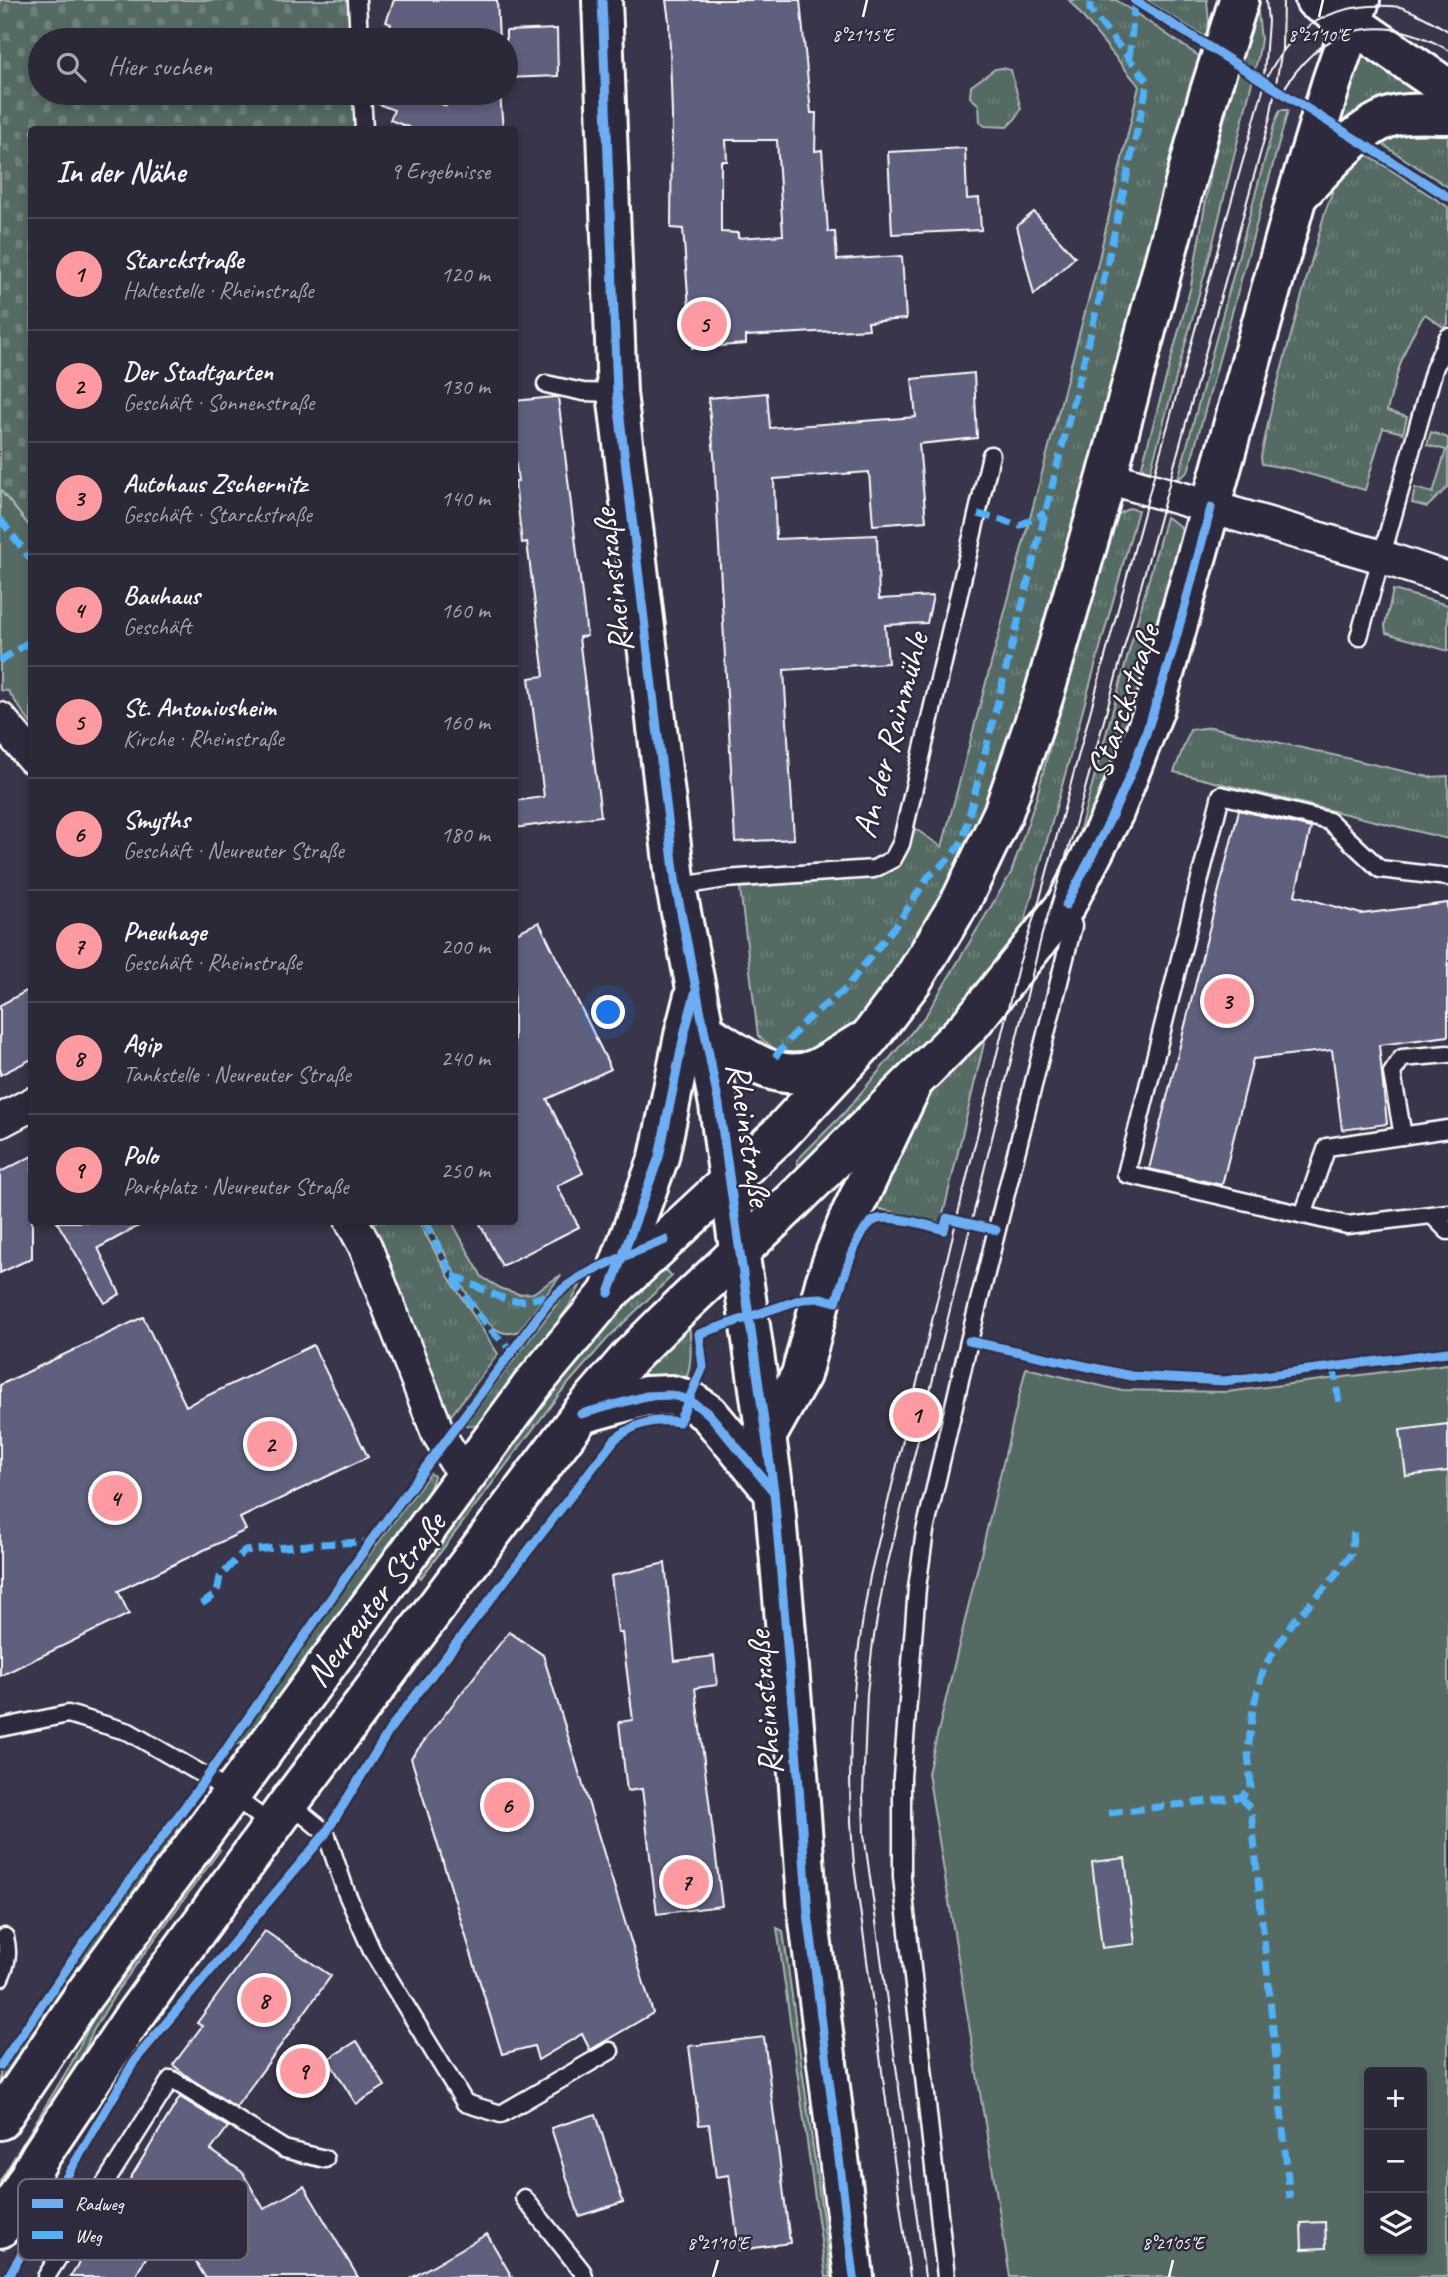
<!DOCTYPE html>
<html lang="de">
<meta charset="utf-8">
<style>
:root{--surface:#2b2838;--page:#373443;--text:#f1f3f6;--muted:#a6a6ae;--line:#474453;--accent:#ff9aa2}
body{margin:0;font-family:Caveat,sans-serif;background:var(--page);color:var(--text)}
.controls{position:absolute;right:21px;bottom:21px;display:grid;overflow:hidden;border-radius:7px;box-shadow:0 4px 10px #0003}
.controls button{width:63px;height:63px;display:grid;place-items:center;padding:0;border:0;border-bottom:2px solid var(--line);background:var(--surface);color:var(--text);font:35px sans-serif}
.you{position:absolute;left:609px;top:1013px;width:24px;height:24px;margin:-18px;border:5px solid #fff;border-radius:50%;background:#1a73e8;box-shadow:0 0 0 10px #1a73e833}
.badge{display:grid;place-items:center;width:46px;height:46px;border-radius:50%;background:var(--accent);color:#111;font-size:23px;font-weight:700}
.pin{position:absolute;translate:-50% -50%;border:4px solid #fff;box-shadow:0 2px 7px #0006}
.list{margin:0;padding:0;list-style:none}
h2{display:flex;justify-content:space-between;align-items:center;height:91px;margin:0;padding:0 28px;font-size:30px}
h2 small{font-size:23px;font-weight:400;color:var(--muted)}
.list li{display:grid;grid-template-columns:46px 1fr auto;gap:21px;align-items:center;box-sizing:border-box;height:112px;padding:0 28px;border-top:2px solid var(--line)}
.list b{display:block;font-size:26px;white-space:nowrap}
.list p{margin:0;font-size:23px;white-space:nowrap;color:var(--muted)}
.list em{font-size:23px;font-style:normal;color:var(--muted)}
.icon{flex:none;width:38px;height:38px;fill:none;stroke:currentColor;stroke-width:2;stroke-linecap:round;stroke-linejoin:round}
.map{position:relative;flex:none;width:1448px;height:2277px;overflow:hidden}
.search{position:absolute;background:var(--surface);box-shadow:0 4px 10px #0003;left:28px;top:28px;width:490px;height:77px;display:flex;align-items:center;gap:18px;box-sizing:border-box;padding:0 24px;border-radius:38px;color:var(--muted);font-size:26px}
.panel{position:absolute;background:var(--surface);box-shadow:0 4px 10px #0003;left:28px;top:126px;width:490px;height:1099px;border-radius:7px}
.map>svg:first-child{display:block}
.grass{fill:url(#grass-tufts);stroke:#aab4b2;stroke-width:2}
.cemetery{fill:url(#cemetery-stones);stroke:#aab4b2;stroke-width:2}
.park{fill:#546a64;stroke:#aab4b2;stroke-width:2;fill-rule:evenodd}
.building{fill:#5f617e;stroke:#fff;stroke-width:2;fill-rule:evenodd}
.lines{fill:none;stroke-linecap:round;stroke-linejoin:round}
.service-casing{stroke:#fff;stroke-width:21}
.minor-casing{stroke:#fff;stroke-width:37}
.tertiary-casing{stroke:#fff;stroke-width:44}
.secondary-casing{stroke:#fff;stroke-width:44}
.primary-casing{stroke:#fff;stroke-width:44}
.service{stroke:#2f2a3d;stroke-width:16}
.minor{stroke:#2f2a3d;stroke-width:32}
.tertiary{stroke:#2f2a3d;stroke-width:38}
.secondary{stroke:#2f2a3d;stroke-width:38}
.primary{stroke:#2f2a3d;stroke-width:38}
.tram{stroke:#fff;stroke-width:2}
.quiet{stroke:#4fb1f8;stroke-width:7;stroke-dasharray:14 7;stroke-linecap:butt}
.cycleway-casing{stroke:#2f2a3d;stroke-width:13}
.cycleway{stroke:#6dadf4;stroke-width:9}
.ticks{fill:none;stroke:#fff;stroke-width:2.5}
.labels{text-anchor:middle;stroke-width:5;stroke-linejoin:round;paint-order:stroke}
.street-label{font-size:35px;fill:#fff;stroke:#2f2a3d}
.key{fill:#2f2a3d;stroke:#6d6a77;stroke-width:2}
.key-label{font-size:19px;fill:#fff}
.ticks-label{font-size:18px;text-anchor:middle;fill:#fff;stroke:#2f2a3d;stroke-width:5;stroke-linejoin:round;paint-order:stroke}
</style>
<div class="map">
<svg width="1448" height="2277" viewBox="0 0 1448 2277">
<defs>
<pattern id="grass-tufts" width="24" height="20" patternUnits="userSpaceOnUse" patternTransform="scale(1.75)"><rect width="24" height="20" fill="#546a64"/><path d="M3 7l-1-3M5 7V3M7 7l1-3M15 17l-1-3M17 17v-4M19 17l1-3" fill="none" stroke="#6e807b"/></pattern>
<pattern id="cemetery-stones" width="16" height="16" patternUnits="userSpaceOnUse" patternTransform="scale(1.75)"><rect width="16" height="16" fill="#546a64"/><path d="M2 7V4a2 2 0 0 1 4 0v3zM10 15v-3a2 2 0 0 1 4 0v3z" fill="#6e807b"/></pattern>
</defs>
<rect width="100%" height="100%" fill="#39354a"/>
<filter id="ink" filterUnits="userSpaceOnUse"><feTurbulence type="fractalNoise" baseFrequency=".0143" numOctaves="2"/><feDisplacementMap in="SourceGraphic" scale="14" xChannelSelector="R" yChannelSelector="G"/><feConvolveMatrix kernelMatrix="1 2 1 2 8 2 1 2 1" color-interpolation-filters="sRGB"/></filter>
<g filter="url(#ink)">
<g class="grass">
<path d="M1069 0H1116L1203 59 1039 656 1008 755 961 868 910 956 860 1020 823 1055 785 1057 758 1036 740 888 851 879 877 874 897 860 910 842 914 828 942 847 1096 271 1139 86Z"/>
<path d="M1146 0H1207L1209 23 1207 38Z"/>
<path d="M1258 13 1261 39 1258 57 1212 247 1150 472 1144 470 1142 466 1191 286 1211 171 1248 26Z"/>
<path d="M1362 55H1366L1434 96 1349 127 1337 120 1358 59Z"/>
<path d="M1002 68 1011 70 1021 109 1016 118 1007 127 985 126 980 122 979 105 970 97 971 86 995 69Z"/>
<path d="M1280 110H1288L1188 472 1178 479 1274 125Z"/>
<path d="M1427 128 1448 134V187L1382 144 1391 139 1386 131Z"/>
<path d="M1360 150 1448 207V324L1443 327 1425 314C1404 344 1396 376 1387 411L1407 417 1403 433 1383 428 1365 490 1291 469 1262 464 1261 457 1273 400 1325 212 1338 176Z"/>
<path d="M1431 432 1448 438V487L1427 507 1412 503 1415 488 1433 493 1446 450 1427 445Z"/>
<path d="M1129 508 1138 510 1022 931 986 982 800 1173 797 1160 845 1112 926 1015 1011 873 1037 796 1095 572 1113 518Z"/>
<path d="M1166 517 1180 526 1183 535 1149 671 1098 804 1075 847Z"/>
<path d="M1393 590 1448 605V651L1386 633 1385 625Z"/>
<path d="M1211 727 1429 777 1448 776V839L1174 772 1190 730Z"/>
<path d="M987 1031 941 1223 871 1207 915 1111Z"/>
<path d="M366 1222H419L450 1279 498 1354 449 1418Z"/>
<path d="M429 1222H452L482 1277 502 1289 519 1294 533 1293 561 1275 519 1331C509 1335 500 1333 493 1327 471 1310 442 1248 429 1222Z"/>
<path d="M663 1267 672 1276 609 1337 561 1392 421 1578 414 1572C493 1467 569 1360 663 1267Z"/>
<path d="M581 1284 569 1306 489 1419 479 1426 464 1425 565 1293Z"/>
<path d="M689 1323C691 1345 693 1364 684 1385L633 1381Z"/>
<path d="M430 1473 434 1476 425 1502 250 1738 234 1746 345 1587Z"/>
<path d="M182 1817 181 1830 66 1987 5 2080 0 2083V2072L55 1991Z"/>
<path d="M214 1845 220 1850 117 1991 93 2031 76 2070 0 2195V2181L71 2064 99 2005Z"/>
<path d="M777 1928 783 1931 831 2277H826Z"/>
</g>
<path class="cemetery" d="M0 0H352L354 40H40V93H357L359 129 32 130 31 528 0 490Z"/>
<g class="park">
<path d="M0 490 31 528V724L8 691 0 690Z"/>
<path d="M1448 1364V2277H1010L928 1773 1026 1368 1118 1390 1227 1392ZM1369 2072H1422V2251H1369Z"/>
</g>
<g class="building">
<path d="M394 0H497L499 40H389L391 36 387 35 391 24 386 22Z"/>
<path d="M666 0H800L811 113H816L815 151 822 150 828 232H835L837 260 902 256 906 319 868 322 869 329 746 336V344L692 348 683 229 671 228 672 115 669 21ZM726 140H777L783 235 738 238V233L721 232V161H727Z"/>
<path d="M557 29 558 76 506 78V31Z"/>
<path d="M373 93H413L446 106V93H500L503 130H416L390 120 394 110 373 102Z"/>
<path d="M965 148 967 199 979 198 981 230 892 234 888 152Z"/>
<path d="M1034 212 1075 257 1034 295 1017 226Z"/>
<path d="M974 373 977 438 919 444 926 521 873 525 869 472 774 479 776 539 877 535 879 599 933 596 927 623 885 625 888 663 784 670 794 839 735 842 714 455 708 398 767 393 770 428 916 417 912 379Z"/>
<path d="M555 397H558L587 636 579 637 601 816 514 828V801L544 797 529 678 544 676 527 542 522 543 515 481H518L514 450V401Z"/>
<path d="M1239 810 1311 828 1295 895 1361 914 1448 903V1036L1379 1045 1387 1124 1342 1130 1332 1050 1253 1059 1222 1185 1149 1169Z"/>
<path d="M539 922 611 1069 547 1099 583 1173 557 1186 579 1227 502 1266 479 1222H514V934Z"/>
<path d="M32 988V1059L0 1075V1005Z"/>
<path d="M32 1156V1258L0 1273V1172Z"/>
<path d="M57 1222H146L98 1248 120 1294 105 1303Z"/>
<path d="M143 1317 186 1406 313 1345 368 1457 240 1518 246 1530 118 1591 129 1614 0 1676V1385Z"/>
<path d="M1448 1424V1471L1406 1476 1400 1430Z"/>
<path d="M665 1563 675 1661 714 1656 717 1685 695 1688 722 1906 657 1914 642 1789 627 1791 619 1722 633 1720 622 1633H618L611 1576Z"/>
<path d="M509 1632 543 1655 653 2013 590 2050 582 2034 538 2060 534 2046 502 2054 411 1758Z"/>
<path d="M1125 1858 1135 1944 1102 1948 1092 1862Z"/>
<path d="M265 1931 331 1976 236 2107 191 2079 173 2065 202 2026 197 2023Z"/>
<path d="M764 2037 790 2243 739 2250 729 2175 716 2177 709 2124 699 2125 689 2046Z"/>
<path d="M357 2041 385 2086 356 2104 328 2059Z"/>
<path d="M180 2097 228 2127 211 2150 242 2172 264 2209 304 2186 358 2277H205L190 2253 166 2222 135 2277H70Z"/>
<path d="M596 2114 623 2202 579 2216 551 2128Z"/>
<path d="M1325 2222 1326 2248 1302 2249 1301 2223Z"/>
<path d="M487 2234 512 2277H413Z"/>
</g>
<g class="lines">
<g class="service-casing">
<g id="service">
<path d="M357 0 359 40"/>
<path d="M362 93 364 130"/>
<path d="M546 384 583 392 617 393"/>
<path d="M1359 637 1434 369 1448 337"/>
<path d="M1448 877 1380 869 1329 821 1221 795 1126 1174 1347 1225 1448 1213"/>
<path d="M676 887 725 879 874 869 893 859 901 844 991 455"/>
<path d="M1403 1136 1392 1073 1402 1058 1448 1054"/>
<path d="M1303 1215 1327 1147 1448 1129"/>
<path d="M1432 1215 1448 1231"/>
<path d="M0 1728 68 1714 129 1732 207 1777 273 1826"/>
<path d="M289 1803 326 1833 346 1892 372 1951 465 2103 501 2114 610 2051"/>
<path d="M0 1978C7 1963 9 1953 5 1937"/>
<path d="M524 2198 582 2271 584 2277"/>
<path d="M46 2277 171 2079 284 2149 325 2159"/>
<path d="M946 2277 902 1877V1777L917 1588 925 1531 969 1341 1073 926 1067 907"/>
</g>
</g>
<g class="minor-casing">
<g id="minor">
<path d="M1107 477 1382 557 1448 579"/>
<path d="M0 719 32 757"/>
<path d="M0 1121 32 1104"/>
<path d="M352 1222 365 1246 438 1433 465 1477"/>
</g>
</g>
<g class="tertiary-casing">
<g id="tertiary">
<path d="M602 0 617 393 676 887 719 1105 729 1180"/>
<path d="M705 1032C737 1052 776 1086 816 1069 831 1062 846 1051 860 1043"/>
<path d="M609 1293 659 1157 685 1031 694 996"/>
</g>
</g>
<g class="secondary-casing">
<g id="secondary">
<path d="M729 1180 774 1492 798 1773 808 1913 854 2277"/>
<path d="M581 1414 646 1396 671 1395 689 1400 709 1414 774 1492"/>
<path d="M766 1437 801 1375 825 1283 835 1254 850 1216 911 1087"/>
</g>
</g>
<g class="primary-casing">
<g id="primary">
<path d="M1315 0 1352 23 1448 89"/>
<path d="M1301 192C1326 167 1363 121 1399 115 1415 112 1432 114 1448 114"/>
<path d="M0 2120 84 1995 533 1384 609 1293 779 1135 870 1037 912 981 962 899 1003 813 1043 698 1107 477 1207 101 1239 0"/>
<path d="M0 2228 41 2155 130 2022 289 1803 581 1414 630 1357 667 1320 790 1204 969 1026 1066 905 1114 812 1154 710 1297 196 1332 81 1360 0"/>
</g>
</g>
<use href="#service" class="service"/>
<use href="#minor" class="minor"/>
<use href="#tertiary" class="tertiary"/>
<use href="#secondary" class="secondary"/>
<use href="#primary" class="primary"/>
<g class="tram">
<path d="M1264 75 1268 21 1266 0"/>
<path d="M1280 96C1318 27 1379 9 1448 50"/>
<path d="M910 2277 854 1865C845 1765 852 1674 870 1576L1018 967 1040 898 1159 457 1266 79C1292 25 1337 0 1400 7 1417 12 1433 22 1448 31"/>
<path d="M925 2277 864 1834 863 1795 867 1693 873 1642 884 1579 1042 934 1071 840 1270 118 1282 49 1283 0"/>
</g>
<g class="quiet">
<path d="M1129 59 1135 1"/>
<path d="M978 514 1020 525 1045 513"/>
<path d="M0 519 32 561"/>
<path d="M0 661 32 640"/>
<path d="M775 1057 804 1022 845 989 900 920 928 877 950 858 963 840 1100 296 1148 82 1090 10V0"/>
<path d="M425 1222C448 1267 472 1317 512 1350"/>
<path d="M453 1277C463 1277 470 1283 478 1287 507 1302 521 1306 551 1293"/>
<path d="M1334 1367 1339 1404"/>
<path d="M202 1604 217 1593 220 1577 244 1551 318 1544 370 1542"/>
<path d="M1241 1797 1251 1810 1290 2199"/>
<path d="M1109 1813 1241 1797 1251 1787 1248 1752 1253 1708 1264 1667 1292 1623 1332 1580 1351 1554 1354 1531"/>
</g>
<g class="cycleway-casing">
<g id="cycleway">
<path d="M602 0 617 393 676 887 719 1105 774 1492 798 1773 808 1913 854 2277"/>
<path d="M1134 0 1448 197"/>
<path d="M1066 905C1091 857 1117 810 1136 760 1168 678 1188 592 1211 508"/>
<path d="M609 1293 659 1157 685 1031 695 994"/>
<path d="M969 1341 1131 1376 1224 1381 1448 1352"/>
<path d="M581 1414 646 1396 671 1395 689 1400 709 1414 774 1492"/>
<path d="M0 2066 87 1939 207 1777 370 1542 548 1303C572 1274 630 1254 665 1240"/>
<path d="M8 2277 135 2060 326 1833 392 1726 615 1439C636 1423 653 1418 679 1422L703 1367 699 1334 802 1299 821 1298 836 1302C842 1284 857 1227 875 1220 889 1214 928 1225 944 1230L947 1218 996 1230"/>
</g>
</g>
<use href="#cycleway" class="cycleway"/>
</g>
</g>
<path class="ticks" d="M863 17 867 0M1319 17 1323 0M713 2277 718 2260M1169 2277 1173 2260"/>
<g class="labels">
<g class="street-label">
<text transform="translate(612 581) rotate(-97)" y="12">Rheinstraße</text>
<text transform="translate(1123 701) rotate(-71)" y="12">Starckstraße</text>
<text transform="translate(890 735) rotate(-75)" y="12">An der Rainmühle</text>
<text transform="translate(750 1134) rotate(81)" y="12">Rheinstraße</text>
<text transform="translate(375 1599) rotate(-53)" y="12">Neureuter Straße</text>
<text transform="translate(764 1703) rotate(-95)" y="12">Rheinstraße</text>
</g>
</g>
<rect x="18" y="2179" width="230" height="81" rx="10" class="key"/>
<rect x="32" y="2199" width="31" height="9" fill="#6dadf4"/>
<rect x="32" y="2231" width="31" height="8" fill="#4fb1f8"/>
<g class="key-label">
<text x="75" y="2210">Radweg</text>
<text x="75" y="2242">Weg</text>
</g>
<g class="ticks-label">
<text x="863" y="41">8°21'15"E</text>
<text x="1319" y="41">8°21'10"E</text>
<text x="718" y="2249">8°21'10"E</text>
<text x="1173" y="2249">8°21'05"E</text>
</g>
</svg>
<div class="controls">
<button>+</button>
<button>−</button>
<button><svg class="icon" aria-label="layers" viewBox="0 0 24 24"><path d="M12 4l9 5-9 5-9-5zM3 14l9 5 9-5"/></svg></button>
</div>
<div class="you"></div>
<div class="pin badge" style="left:916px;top:1415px">1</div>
<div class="pin badge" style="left:270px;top:1444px">2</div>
<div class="pin badge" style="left:1227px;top:1001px">3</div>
<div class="pin badge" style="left:115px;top:1498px">4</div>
<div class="pin badge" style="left:704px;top:324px">5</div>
<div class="pin badge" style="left:507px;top:1805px">6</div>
<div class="pin badge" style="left:686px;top:1882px">7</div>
<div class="pin badge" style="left:264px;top:2000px">8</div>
<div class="pin badge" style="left:303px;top:2071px">9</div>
<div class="search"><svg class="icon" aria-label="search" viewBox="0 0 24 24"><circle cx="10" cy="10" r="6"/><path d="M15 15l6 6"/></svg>Hier suchen</div>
<section class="panel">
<h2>In der Nähe<small>9 Ergebnisse</small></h2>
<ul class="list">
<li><span class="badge">1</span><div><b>Starckstraße</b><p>Haltestelle · Rheinstraße</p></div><em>120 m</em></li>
<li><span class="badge">2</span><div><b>Der Stadtgarten</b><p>Geschäft · Sonnenstraße</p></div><em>130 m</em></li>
<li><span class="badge">3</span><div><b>Autohaus Zschernitz</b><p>Geschäft · Starckstraße</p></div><em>140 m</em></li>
<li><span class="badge">4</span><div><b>Bauhaus</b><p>Geschäft</p></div><em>160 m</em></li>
<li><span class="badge">5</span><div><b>St. Antoniusheim</b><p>Kirche · Rheinstraße</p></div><em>160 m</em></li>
<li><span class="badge">6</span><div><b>Smyths</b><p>Geschäft · Neureuter Straße</p></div><em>180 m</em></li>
<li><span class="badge">7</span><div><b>Pneuhage</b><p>Geschäft · Rheinstraße</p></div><em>200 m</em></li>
<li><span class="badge">8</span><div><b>Agip</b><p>Tankstelle · Neureuter Straße</p></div><em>240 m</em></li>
<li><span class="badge">9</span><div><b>Polo</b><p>Parkplatz · Neureuter Straße</p></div><em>250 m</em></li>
</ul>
</section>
</div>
